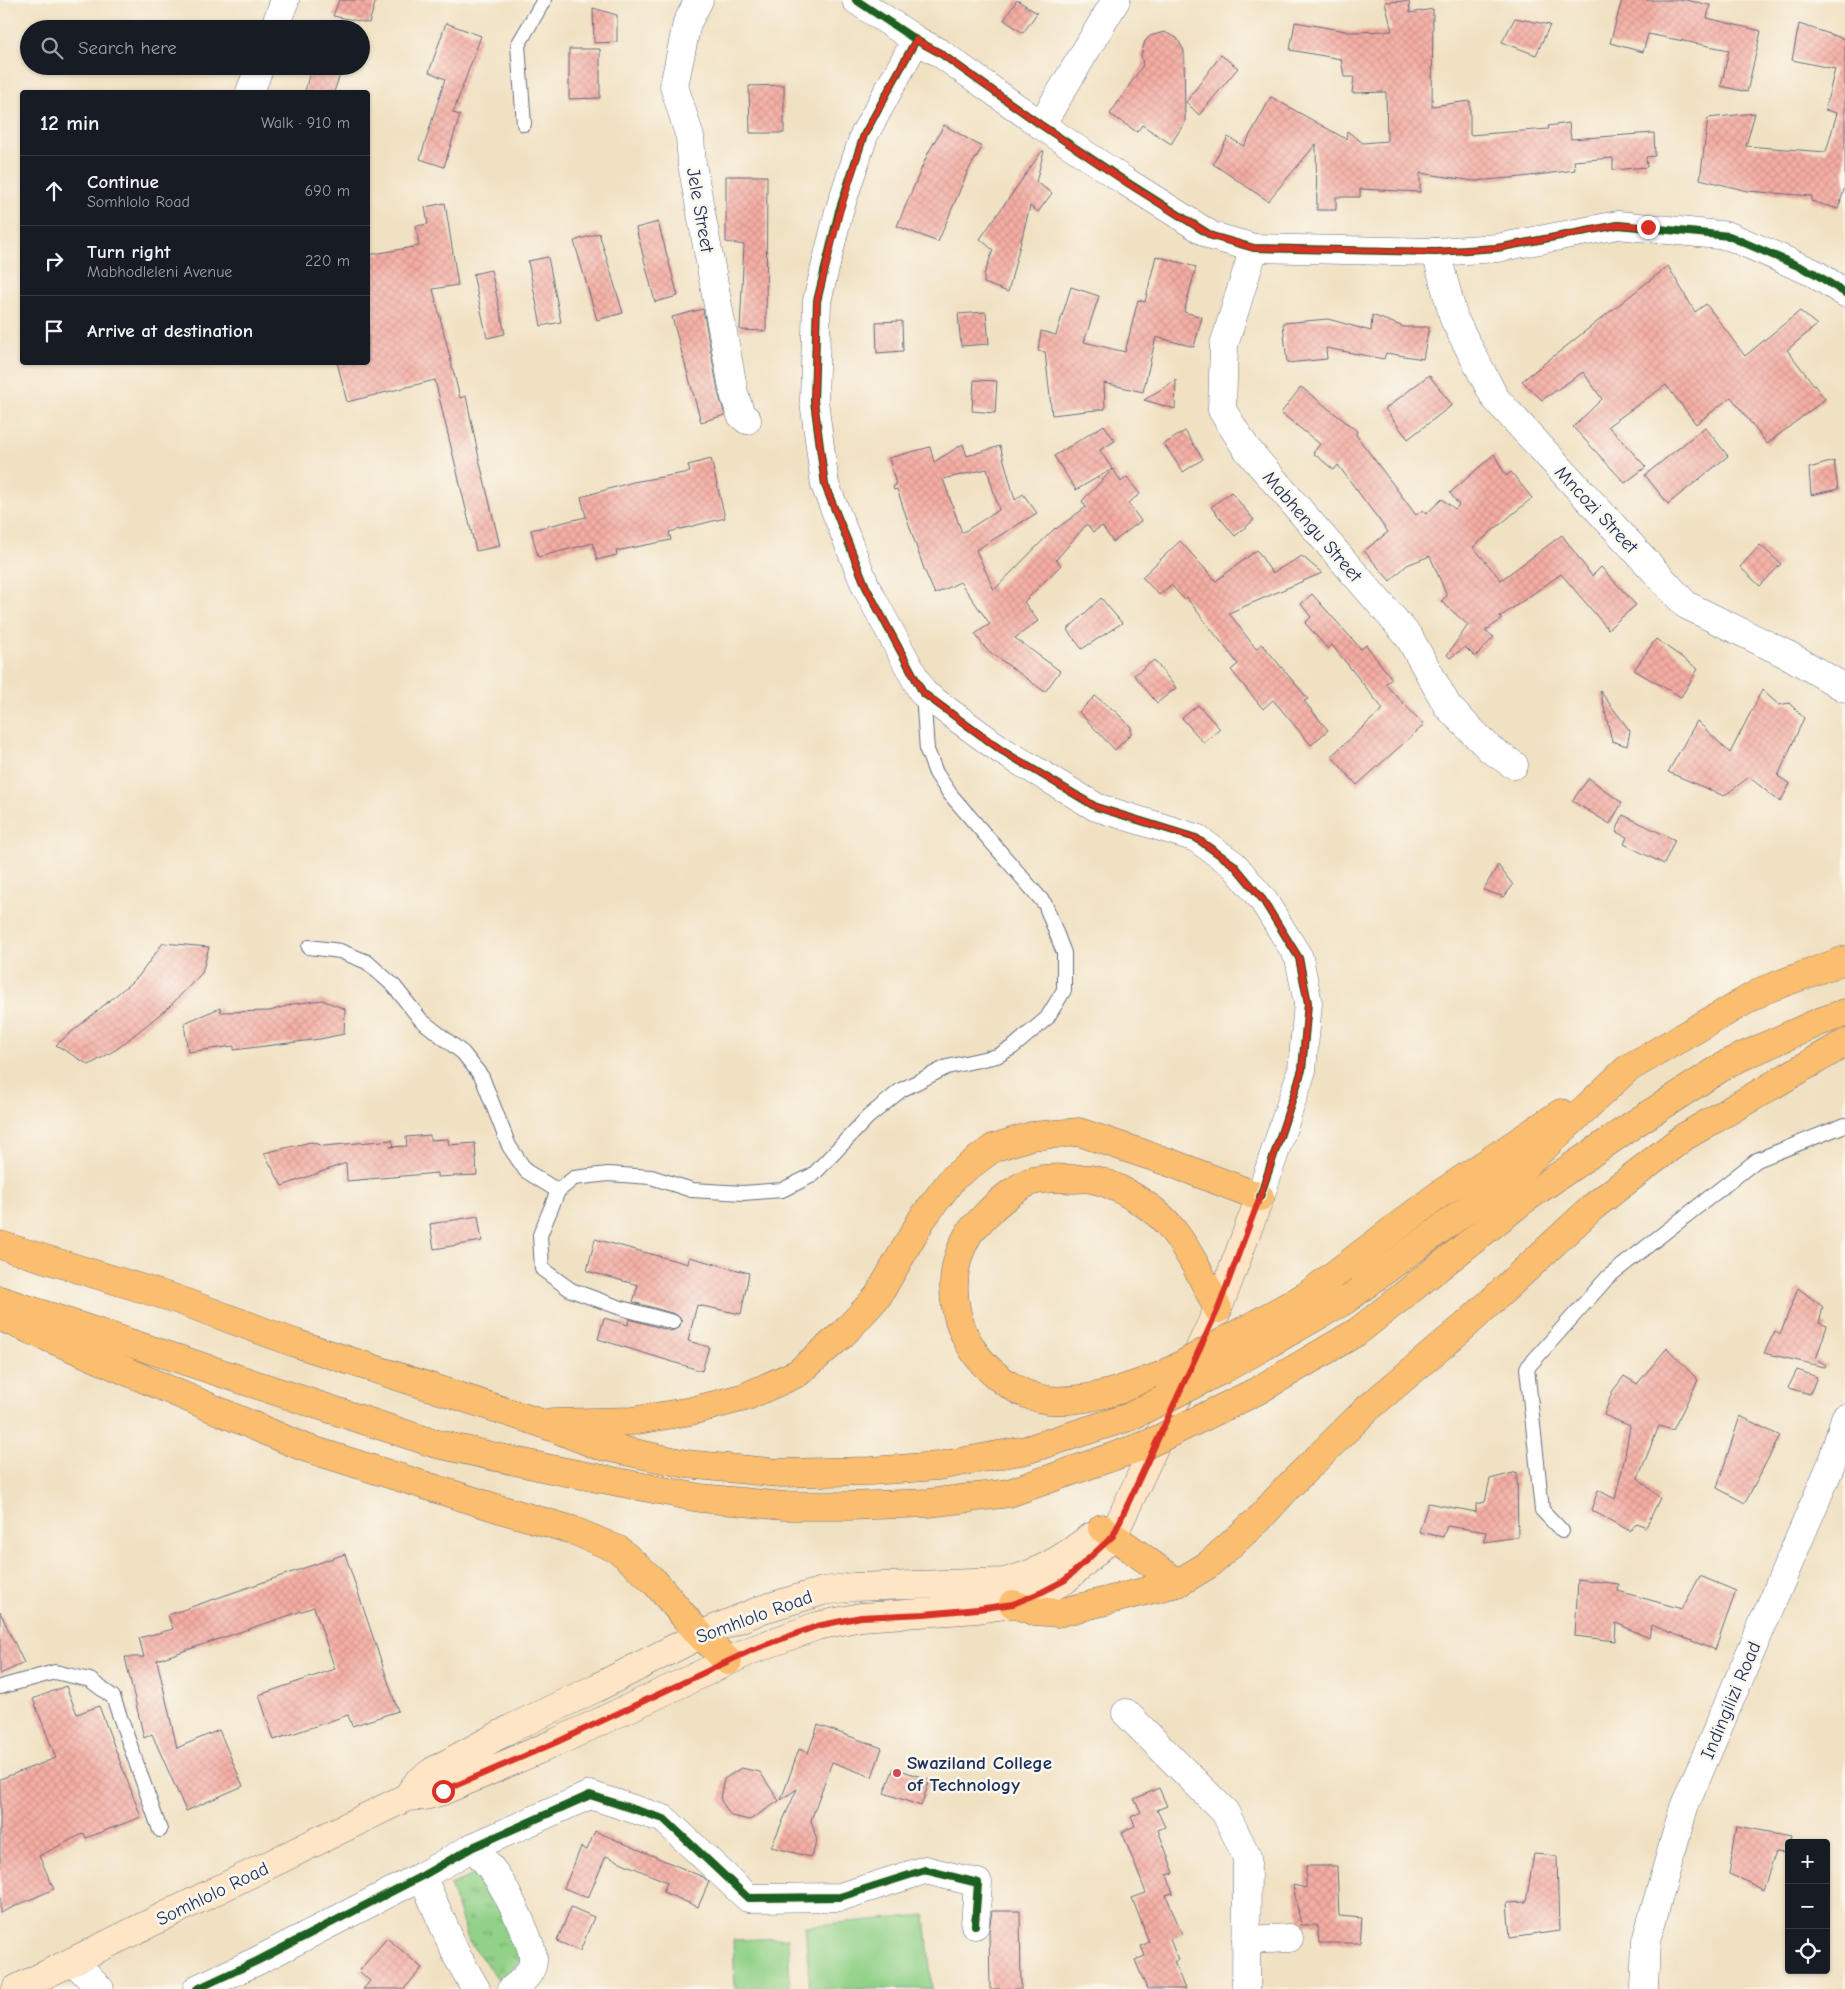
<!DOCTYPE html>
<meta charset="utf-8">
<style>
:root{--surface:#171b24;--page:#20242c;--text:#f1f3f6;--muted:#9ea1a6;--line:#363941}
body{margin:0;font-family:"Comic Neue",sans-serif;background:var(--page);color:var(--text)}
.controls{position:absolute;right:15px;bottom:15px;display:grid;overflow:hidden;border-radius:5px;box-shadow:0 1px 4px #0004}
.controls button{width:45px;height:45px;display:grid;place-items:center;padding:0;border:0;border-bottom:1px solid var(--line);background:var(--surface);color:var(--text);font:25px sans-serif}
.stop{position:absolute;width:15px;height:15px;margin:-11px;border:4px solid #d93025;border-radius:50%;background:#fff}
.stop.end{background:#d93025;border-color:#fff;box-shadow:0 1px 5px #0008}
.list{margin:0;padding:0;list-style:none}
h2{display:flex;justify-content:space-between;align-items:center;height:65px;margin:0;padding:0 20px;font-size:21px}
h2 small{font-size:16px;font-weight:400;color:var(--muted)}
.list li{display:grid;grid-template-columns:32px 1fr auto;gap:15px;align-items:center;box-sizing:border-box;height:70px;padding:0 20px;border-top:1px solid var(--line)}
.list b{display:block;font-size:19px;white-space:nowrap}
.list p{margin:0;font-size:16px;white-space:nowrap;color:var(--muted)}
.list em{font-size:16px;font-style:normal;color:var(--muted)}
.icon{flex:none;width:28px;height:28px;fill:none;stroke:currentColor;stroke-width:2;stroke-linecap:round;stroke-linejoin:round}
.map{position:relative;flex:none;width:1845px;height:1989px;overflow:hidden}
.search{position:absolute;background:var(--surface);box-shadow:0 1px 4px #0004;left:20px;top:20px;width:350px;height:55px;display:flex;align-items:center;gap:12px;box-sizing:border-box;padding:0 18px;border-radius:28px;color:var(--muted);font-size:19px}
.panel{position:absolute;background:var(--surface);box-shadow:0 1px 4px #0004;left:20px;top:90px;width:350px;height:275px;border-radius:5px}
.map>svg:first-child{display:block}
.grass{fill:url(#grass-tufts);stroke:#568073}
.pitch{fill:#92d188;stroke:#568073}
.building{fill:url(#building-cross-hatch);fill-rule:evenodd}
.lines{fill:none;stroke-linecap:round;stroke-linejoin:round}
.service-casing{stroke:#666d81;stroke-width:16}
.minor-casing{stroke:#666d81;stroke-width:29}
.tertiary-casing{stroke:#666d81;stroke-width:29}
.secondary-casing{stroke:#666d81;stroke-width:29}
.motorway-casing{stroke:#666d81;stroke-width:29}
.service{stroke:#fff;stroke-width:14}
.minor{stroke:#fff;stroke-width:28}
.tertiary{stroke:#fff;stroke-width:28}
.secondary{stroke:#fde5c5;stroke-width:28}
.motorway{stroke:#fbbd6e;stroke-width:28}
.motorway-bridge-casing{stroke:#666d81;stroke-width:29;stroke-linecap:butt}
.motorway-bridge{stroke:#fbbd6e;stroke-width:28}
.cycleway-casing{stroke:#fbf7ec;stroke-width:11}
.cycleway{stroke:#1b5e20;stroke-width:8}
.route{stroke:#d93025;stroke-width:6}
.poi-dot{fill:#d1495b;stroke:#fbf7ec;stroke-width:2}
.labels{text-anchor:middle;stroke-width:5;stroke-linejoin:round;paint-order:stroke}
.street-label{font-size:19px;fill:#1b2f5e;stroke:#fbf7ec}
.poi-label{font-size:19px;font-weight:bold;fill:#1b2f5e;stroke:#fbf7ec;text-anchor:start}
</style>
<div class="map">
<svg width="1845" height="1989" viewBox="0 0 1845 1989">
<defs>
<pattern id="grass-tufts" width="24" height="20" patternUnits="userSpaceOnUse" patternTransform="scale(1.25)"><rect width="24" height="20" fill="#92d188"/><path d="M3 7l-1-3M5 7V3M7 7l1-3M15 17l-1-3M17 17v-4M19 17l1-3" fill="none" stroke="#76aa72"/></pattern>
<pattern id="building-cross-hatch" width="8" height="8" patternUnits="userSpaceOnUse" patternTransform="scale(1.25)"><rect width="8" height="8" fill="#f5ada3"/><path d="M0 0l8 8M0 8l8-8" fill="none" stroke="#d1958f"/></pattern>
</defs>
<rect width="100%" height="100%" fill="#fbf7ec"/>
<filter id="ink" filterUnits="userSpaceOnUse"><feTurbulence type="fractalNoise" baseFrequency=".02" numOctaves="2"/><feDisplacementMap in="SourceGraphic" scale="10" xChannelSelector="R" yChannelSelector="G"/><feConvolveMatrix kernelMatrix="1 2 1 2 8 2 1 2 1" color-interpolation-filters="sRGB"/></filter>
<filter id="wash" filterUnits="userSpaceOnUse"><feTurbulence type="fractalNoise" baseFrequency=".0096" numOctaves="4" result="noise"/><feDisplacementMap in="SourceGraphic" scale="20" xChannelSelector="R" yChannelSelector="G"/><feGaussianBlur stdDeviation="1.12" result="paint"/><feColorMatrix in="noise" values="0 0 0 0 0 0 0 0 0 0 0 0 0 0 0 0 0 1.4 0 .05"/><feComposite in="paint" operator="in"/></filter>
<g filter="url(#wash)">
<rect width="100%" height="100%" fill="#f1e1c3"/>
<path class="grass" d="M485 1870 523 1961 512 1969 509 1979 499 1980 469 1942 450 1885Z"/>
<g class="pitch">
<path d="M925 1915 932 1989H810L805 1926Z"/>
<path d="M788 1938 790 1989H735L733 1940Z"/>
</g>
<g id="blocks">
<g class="building">
<path d="M339 0H376L369 23 333 16Z"/>
<path d="M1017 0 1037 13 1023 33 1004 20Z"/>
<path d="M1622 0H1686L1710 5 1707 18 1761 31 1747 92 1721 86 1729 50 1648 34 1643 52 1610 43Z"/>
<path d="M1409 1 1410 13 1433 9 1432 106 1470 101V135L1549 129 1548 126 1569 123 1571 139 1654 133 1655 156 1646 157 1647 167 1613 170V158L1574 161 1575 170 1522 177 1474 181 1420 173V192L1360 189V197H1336V210H1317L1316 144 1268 201 1213 164 1228 137 1244 146 1271 97 1346 139 1347 131 1363 143 1387 141 1386 92 1352 93 1354 77H1344L1341 59 1290 50 1295 22 1351 32 1392 31 1385 2Z"/>
<path d="M593 8 617 15V42L594 43Z"/>
<path d="M1515 18 1550 25 1536 55 1502 42Z"/>
<path d="M446 23 481 36 453 113 460 115 444 167 420 159 445 79 429 72Z"/>
<path d="M1799 24 1845 39V187L1838 209 1811 201 1812 196 1747 191 1700 179 1708 118 1755 113 1746 146 1826 152 1837 113 1825 110 1835 69 1792 60Z"/>
<path d="M1164 32 1177 38 1184 51 1185 122 1171 144 1142 125 1137 132 1110 114 1143 65 1141 55 1145 41 1150 36Z"/>
<path d="M569 49H600V98L569 99Z"/>
<path d="M1221 55 1238 68 1199 115 1186 102Z"/>
<path d="M311 66H343L334 92H305Z"/>
<path d="M784 85V133H750L749 86Z"/>
<path d="M944 125 982 147 968 171 938 242 897 226 928 153Z"/>
<path d="M1042 151H1044L1036 182 1052 193 1038 212 1030 206 1008 292 984 283V275L993 250 980 239Z"/>
<path d="M726 176H767L766 331 740 330 744 245 726 242Z"/>
<path d="M445 203 458 285 433 289 460 398 466 396 480 463 500 546 476 551 435 380 347 402 337 362H368V255L419 246 416 226 428 224 425 207Z"/>
<path d="M658 222 678 296 655 302 636 228Z"/>
<path d="M599 233 623 313 597 320 574 241Z"/>
<path d="M1156 256 1196 267 1184 312 1202 317 1194 347 1156 337 1143 392 1104 383 1105 409 1052 415 1045 352 1038 351 1041 331 1056 335 1071 287 1099 296 1084 342 1125 352 1138 300 1145 302Z"/>
<path d="M548 257 561 322 541 326 528 261Z"/>
<path d="M1668 266 1695 312 1706 304 1745 356 1800 311 1817 325 1787 350 1825 399 1767 444 1731 397 1696 424 1666 385 1608 426 1646 467 1625 483 1573 427 1602 399 1583 372 1542 400 1522 381Z"/>
<path d="M491 270 505 334 487 338 473 274Z"/>
<path d="M703 309 719 396 725 415 701 422 672 317Z"/>
<path d="M986 312 989 344 961 346 958 314Z"/>
<path d="M1372 315 1404 327H1429L1423 359 1386 353 1384 359 1326 348 1327 359 1287 363 1283 323 1328 319 1371 331Z"/>
<path d="M902 321 903 351 877 353 876 322Z"/>
<path d="M1429 375 1452 405 1408 439 1385 409Z"/>
<path d="M974 380 997 381 995 413 972 411Z"/>
<path d="M1176 380 1175 409 1144 400Z"/>
<path d="M1301 387 1357 431 1356 435 1416 515 1423 510 1426 514 1442 499 1455 509 1459 505 1450 493 1494 454 1506 476 1511 472 1532 498 1473 547 1501 580 1562 535 1592 576 1601 567 1636 605 1608 629 1561 574 1500 617 1502 619 1485 631 1494 637 1475 657 1465 647 1450 658 1447 655 1468 625 1441 601 1447 596 1430 556 1407 565 1390 581 1364 551 1388 532 1338 465 1334 470 1313 453 1320 444 1281 413Z"/>
<path d="M1104 425 1115 441 1100 450 1112 469 1076 490 1054 456Z"/>
<path d="M1705 427 1728 456 1668 504 1645 475Z"/>
<path d="M1185 431 1203 459 1183 472 1164 444Z"/>
<path d="M963 444 967 456 1000 446 1015 500 1023 494 1037 513 976 550 994 590 1055 528 1056 529 1086 507 1082 501 1113 469 1121 482 1127 477 1140 494 1128 503 1141 521 1113 542 1102 526 1093 532 1087 524 1056 560 1061 565 1024 602 1038 621 1015 638 1060 671 1045 692 986 649 975 634 990 624 960 582 935 594 924 569 897 489 894 490 893 487 896 485 889 458 930 447 934 462ZM987 469 999 510 962 533 943 479Z"/>
<path d="M711 459 725 518 669 532 671 540 616 551 617 555 597 560 593 543 538 557 531 530 586 517 581 497 633 482 690 472 688 465Z"/>
<path d="M1834 461 1838 489 1811 495 1809 468Z"/>
<path d="M1231 492 1254 520 1235 536 1211 507Z"/>
<path d="M1180 541 1216 581 1257 550 1272 573 1302 556 1322 573 1229 613 1256 649 1262 644 1308 699 1304 701 1328 730 1311 745 1273 700 1263 709 1231 670 1238 664 1186 597 1184 599 1171 585 1159 595 1142 577Z"/>
<path d="M1760 545 1781 564 1760 586 1740 567Z"/>
<path d="M1312 594 1361 649 1366 645 1392 679 1385 684 1424 725 1357 785 1331 756 1383 709 1332 645 1328 649 1305 623 1311 617 1301 604Z"/>
<path d="M1101 598 1122 623 1082 649 1067 630Z"/>
<path d="M1656 639 1698 669 1681 697 1634 670Z"/>
<path d="M1154 660 1176 688 1157 703 1134 675Z"/>
<path d="M1762 690 1779 705 1789 703 1804 718 1778 776 1790 784 1780 802 1749 777 1724 796 1668 772 1697 721 1730 753Z"/>
<path d="M1600 691 1630 731 1627 746 1612 741Z"/>
<path d="M1095 696 1116 712 1131 727V734L1115 750 1079 712Z"/>
<path d="M1198 705 1220 729 1204 743 1182 718Z"/>
<path d="M1589 778 1622 803 1610 824 1572 801Z"/>
<path d="M1623 815 1675 840 1664 864 1624 844 1627 837 1616 832Z"/>
<path d="M1498 865 1513 885 1504 897 1483 890Z"/>
<path d="M163 943 209 947 202 973 169 1007 117 1049 89 1065 56 1045 138 977Z"/>
<path d="M322 1000 345 1009 344 1034 320 1039 234 1050V1046L188 1052 184 1023 220 1008 221 1012 270 1011 293 1004Z"/>
<path d="M430 1135V1140L448 1139 449 1145 475 1143 477 1175 437 1177V1173L347 1181 346 1163 282 1186 264 1153 311 1142 323 1146 392 1140 394 1146 390 1147 407 1146 406 1137Z"/>
<path d="M478 1216 482 1241 434 1249 430 1224Z"/>
<path d="M595 1239 688 1264 689 1257 749 1273 741 1314 697 1305 688 1341 709 1347 702 1371 598 1339 604 1318 628 1325 629 1319 671 1331 679 1328 682 1320 675 1314 633 1302 638 1285 587 1271Z"/>
<path d="M1798 1288 1823 1307 1819 1323 1827 1326 1816 1359 1826 1365 1825 1367 1764 1353 1775 1331 1780 1335Z"/>
<path d="M1667 1348 1698 1380 1673 1430 1659 1426 1638 1478 1660 1498 1646 1527 1637 1523 1630 1531 1591 1510 1598 1490 1615 1499 1624 1461 1630 1426 1604 1415 1612 1392 1624 1376 1637 1384Z"/>
<path d="M1797 1370 1817 1377 1810 1394 1788 1388Z"/>
<path d="M1740 1416 1780 1436 1745 1503 1717 1488Z"/>
<path d="M1517 1472 1518 1537 1484 1542 1486 1532 1447 1526 1443 1537 1419 1532 1428 1503 1476 1512V1504L1485 1502 1490 1479Z"/>
<path d="M345 1554 398 1711 352 1726 348 1715 274 1740 259 1695 335 1669 314 1607 157 1660 177 1748 219 1730 243 1786 186 1811 152 1734 144 1738 125 1657H144L139 1638 173 1629 168 1615Z"/>
<path d="M1700 1576 1736 1591 1715 1650 1651 1625 1649 1638 1616 1623 1615 1641 1575 1636 1578 1579 1619 1584 1618 1591 1682 1609Z"/>
<path d="M0 1612 24 1663 0 1674Z"/>
<path d="M66 1686 77 1714 99 1706 141 1817 86 1838 84 1833 39 1856 54 1889 0 1913V1779L56 1758 33 1699Z"/>
<path d="M818 1725 882 1748 872 1777 832 1762 811 1820 817 1841 811 1857 771 1847 797 1789 781 1800 799 1749 808 1753Z"/>
<path d="M741 1768 760 1772 779 1801 750 1820 731 1816 720 1799 724 1779Z"/>
<path d="M894 1768 930 1780 921 1806 884 1793Z"/>
<path d="M1159 1788 1167 1806 1157 1810 1165 1827 1158 1830 1174 1873 1167 1875 1173 1893 1166 1895 1182 1934 1170 1939 1178 1960 1174 1962 1185 1989H1147L1135 1960 1145 1956 1141 1946 1149 1942 1132 1898 1146 1893 1122 1832 1135 1826 1131 1817 1141 1812 1134 1799Z"/>
<path d="M1737 1826 1791 1836 1786 1853 1776 1852 1763 1889 1729 1874Z"/>
<path d="M595 1831 703 1877 709 1882 698 1907 663 1892 667 1882 606 1856 588 1898 564 1888 581 1847 587 1850Z"/>
<path d="M1534 1854 1557 1856 1559 1931 1510 1938 1507 1903 1526 1902Z"/>
<path d="M1306 1866H1337L1339 1916 1362 1918 1360 1943H1319L1317 1925H1301L1293 1885 1306 1888Z"/>
<path d="M571 1907 594 1917 580 1951 557 1941Z"/>
<path d="M992 1911H1020L1021 1989H990L989 1930Z"/>
<path d="M387 1938 422 1968 404 1989H363L370 1981 359 1971Z"/>
</g>
</g>
</g>
<g filter="url(#ink)">
<use href="#blocks" fill-opacity="0" stroke="#666d81" stroke-width="1"/>
<g class="lines">
<g class="service-casing">
<g id="service">
<path d="M524 124 518 45 544 0"/>
<path d="M309 947 340 951 367 962 394 986 421 1020 463 1053 482 1077 509 1146 526 1171 558 1191"/>
<path d="M673 1322 621 1308 571 1290 542 1269 540 1235 558 1191 574 1178 608 1174 651 1177 692 1190 743 1193 782 1190 813 1175 868 1117 901 1090 947 1067 997 1056 1013 1047 1047 1018 1064 990V953L1045 904 950 794 936 773 927 750 923 694"/>
<path d="M1562 1531 1542 1510 1527 1368 1608 1277 1757 1160 1845 1125"/>
<path d="M0 1687 55 1672 90 1680 113 1697 160 1830"/>
</g>
</g>
<g class="minor-casing">
<g id="minor">
<path d="M699 0 687 23 674 86 690 137 692 164 734 393 741 415 747 420"/>
<path d="M856 0 916 40 940 53 1041 125 1125 181 1212 236 1254 248 1436 252 1497 248 1618 225 1729 236 1814 273 1845 293"/>
<path d="M274 29 285 0"/>
<path d="M250 92 260 66"/>
<path d="M1041 125 1116 0"/>
<path d="M1254 248 1224 345 1222 410 1246 448 1409 637 1448 707 1490 749 1514 765"/>
<path d="M1436 252 1454 319 1495 398 1686 605 1790 656 1845 688"/>
<path d="M1126 1713 1225 1812 1247 1857 1246 1989"/>
<path d="M473 1847C481 1856 488 1864 495 1874 504 1886 533 1944 533 1958 534 1972 522 1981 512 1989"/>
<path d="M422 1876 457 1956 476 1989"/>
<path d="M1246 1940 1289 1938"/>
<path d="M74 1961 100 1989"/>
<path d="M197 1989 257 1961 422 1876 473 1847 590 1795 664 1819 748 1898 840 1897 925 1870 978 1883 975 1925"/>
<path d="M1644 1989 1646 1941 1684 1807 1831 1465 1845 1418"/>
</g>
</g>
<g class="tertiary-casing">
<path id="tertiary" d="M916 40 864 135 839 211 817 301 814 401 825 485 866 587 923 693 1001 750 1096 807 1196 838 1234 865 1263 900 1299 958 1308 1003 1302 1070 1260 1197"/>
</g>
<g class="secondary-casing">
<g id="secondary">
<path d="M407 1797 417 1783 433 1771 512 1728 596 1688 700 1635 763 1609 823 1591 853 1587 1004 1582C1037 1574 1063 1559 1090 1537"/>
<path d="M16 1989 407 1797 425 1796 443 1791 557 1742 752 1650 817 1626 861 1617 978 1609 1013 1604 1042 1592 1065 1580 1113 1536 1218 1309 1260 1197"/>
</g>
</g>
<g class="motorway-casing">
<g id="motorway">
<path d="M0 1245 176 1299 295 1343 541 1423 597 1445 686 1464 779 1473 871 1471 938 1466 1026 1450 1129 1417"/>
<path d="M1343 1268 1440 1194 1561 1113"/>
<path d="M0 1300 433 1443 551 1469 700 1498 784 1506H848L929 1503 1009 1493 1146 1445"/>
<path d="M1344 1301 1520 1170 1627 1069 1764 990 1845 960"/>
<path d="M0 1317 303 1447 503 1510 572 1530 619 1550 654 1581 700 1635 728 1661"/>
<path d="M1357 1332 1525 1199 1634 1124 1730 1062 1819 1022 1845 1013"/>
<path d="M1163 1375C1127 1388 1088 1403 1049 1400 1031 1398 1012 1388 998 1377 956 1344 940 1284 968 1235 972 1228 980 1222 985 1216 995 1205 1016 1187 1030 1182 1042 1178 1060 1178 1072 1179 1078 1179 1085 1178 1091 1179 1115 1183 1152 1206 1168 1224 1189 1249 1203 1280 1218 1309"/>
<path d="M553 1423 632 1421 691 1411 745 1397 798 1373 843 1334 878 1296 922 1219 953 1178 993 1148 1031 1136 1079 1132 1171 1163 1260 1197"/>
<path d="M1102 1528 1178 1583"/>
<path d="M1013 1604 1034 1611 1058 1613 1178 1583 1208 1565 1258 1520 1289 1486 1367 1409 1466 1325 1594 1206 1684 1137 1845 1043"/>
</g>
</g>
<use href="#service" class="service"/>
<use href="#minor" class="minor"/>
<use href="#tertiary" class="tertiary"/>
<use href="#secondary" class="secondary"/>
<use href="#motorway" class="motorway"/>
<g class="motorway-bridge-casing">
<g id="motorway-bridge">
<path d="M1163 1375 1306 1296 1343 1268"/>
<path d="M1129 1417 1222 1370 1344 1301"/>
<path d="M1146 1445 1257 1391 1357 1332"/>
</g>
</g>
<use href="#motorway-bridge" class="motorway-bridge"/>
<g class="cycleway-casing">
<g id="cycleway">
<path d="M856 0 916 40 940 53 1041 125 1125 181 1212 236 1254 248 1436 252 1497 248 1618 225 1729 236 1814 273 1845 293"/>
<path d="M916 40 864 135 839 211 817 301 814 401 825 485 866 587 923 693 1001 750 1096 807 1196 838 1234 865 1263 900 1299 958 1308 1003 1302 1070 1260 1197"/>
<path d="M197 1989 257 1961 422 1876 473 1847 590 1795 664 1819 748 1898 840 1897 925 1870 978 1883 975 1925"/>
</g>
</g>
<use href="#cycleway" class="cycleway"/>
</g>
</g>
<g class="lines" filter="url(#ink)">
<path class="route" d="M443 1791 557 1742 752 1650 817 1626 861 1617 924 1614 978 1609 1013 1604 1042 1592 1065 1580 1113 1536 1218 1309 1260 1197 1302 1070 1308 1003 1299 958 1263 900 1234 865 1196 838 1096 807 1001 750 923 693 866 587 825 485 814 400 817 301 840 211 864 135 916 40 940 53 1041 125 1124 181 1212 236 1254 248 1436 252 1497 248 1618 225 1648 227"/>
</g>
<circle class="poi-dot" cx="897" cy="1773" r="5"/>
<g class="labels">
<g class="street-label">
<text transform="translate(701 210) rotate(80)" y="7">Jele Street</text>
<text transform="translate(1597 509) rotate(47)" y="7">Mncozi Street</text>
<text transform="translate(1313 526) rotate(49)" y="7">Mabhengu Street</text>
<text transform="translate(754 1616) rotate(-20)" y="7">Somhlolo Road</text>
<text transform="translate(1730 1700) rotate(-67)" y="7">Indingilizi Road</text>
<text transform="translate(212 1893) rotate(-26)" y="7">Somhlolo Road</text>
</g>
<g class="poi-label">
<text x="907" y="1769">Swaziland College<tspan x="907" dy="22">of Technology</tspan></text>
</g>
</g>
</svg>
<div class="controls">
<button>+</button>
<button>−</button>
<button><svg class="icon" aria-label="locate" viewBox="0 0 24 24"><circle cx="12" cy="12" r="6"/><path d="M12 2v4M12 18v4M2 12h4M18 12h4"/></svg></button>
</div>
<div class="stop" style="left:443px;top:1791px"></div>
<div class="stop end" style="left:1648px;top:227px"></div>
<div class="search"><svg class="icon" aria-label="search" viewBox="0 0 24 24"><circle cx="10" cy="10" r="6"/><path d="M15 15l6 6"/></svg>Search here</div>
<section class="panel">
<h2>12 min<small>Walk · 910 m</small></h2>
<ul class="list">
<li><svg class="icon" aria-label="ahead" viewBox="0 0 24 24"><path d="M12 20V5M6 11l6-6 6 6"/></svg><div><b>Continue</b><p>Somhlolo Road</p></div><em>690 m</em></li>
<li><svg class="icon" aria-label="right" viewBox="0 0 24 24"><path d="M7 20v-9h11M14 6l5 5-5 5"/></svg><div><b>Turn right</b><p>Mabhodleleni Avenue</p></div><em>220 m</em></li>
<li><svg class="icon" aria-label="arrive" viewBox="0 0 24 24"><path d="M6 21V4h12l-3 4 3 4H6"/></svg><div><b>Arrive at destination</b></div></li>
</ul>
</section>
</div>
